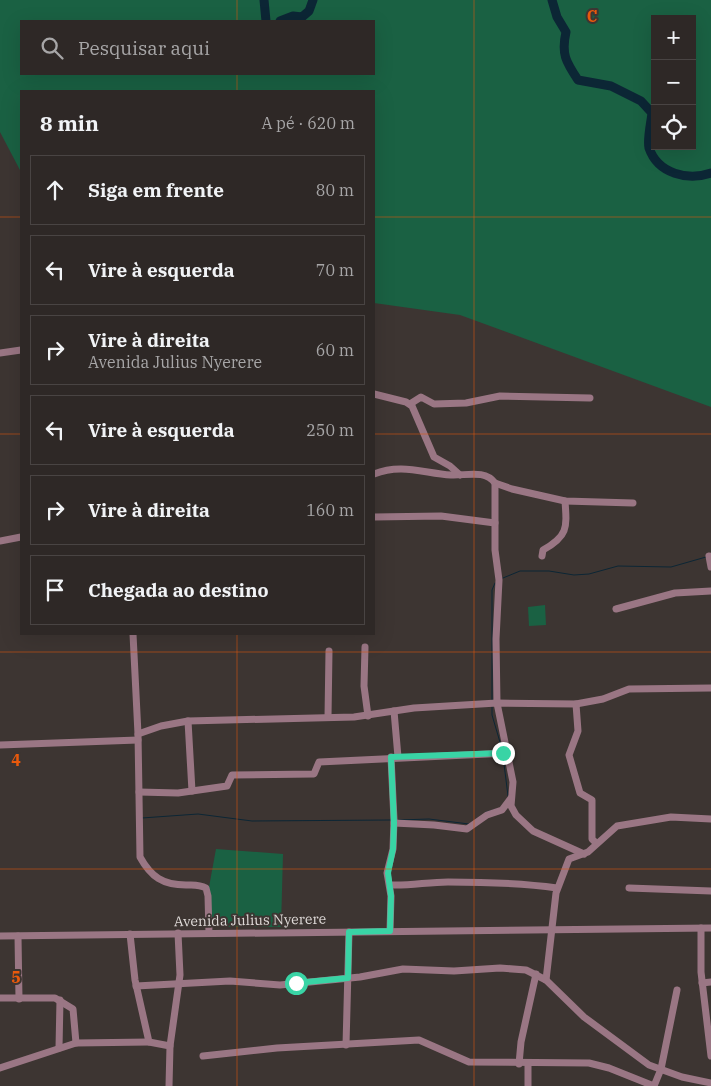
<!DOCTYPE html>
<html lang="pt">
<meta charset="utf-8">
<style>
:root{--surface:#2e2826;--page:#36302e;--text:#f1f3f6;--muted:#a7a6a7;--line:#494443}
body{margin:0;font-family:"IBM Plex Serif",serif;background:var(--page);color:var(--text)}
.controls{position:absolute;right:15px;top:15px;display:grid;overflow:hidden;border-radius:0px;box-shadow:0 5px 20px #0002}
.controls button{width:45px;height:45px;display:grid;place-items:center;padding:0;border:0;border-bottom:1px solid var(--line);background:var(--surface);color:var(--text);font:25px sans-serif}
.stop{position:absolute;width:15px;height:15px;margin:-11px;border:4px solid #39d4a5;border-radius:50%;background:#fff}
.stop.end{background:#39d4a5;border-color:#fff;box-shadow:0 1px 5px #0008}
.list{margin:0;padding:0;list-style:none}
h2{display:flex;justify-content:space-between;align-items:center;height:65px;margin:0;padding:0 20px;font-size:21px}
h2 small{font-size:16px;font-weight:400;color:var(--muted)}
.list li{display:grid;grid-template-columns:32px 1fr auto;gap:15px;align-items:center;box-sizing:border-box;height:70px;margin:0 10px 10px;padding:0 10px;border:1px solid var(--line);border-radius:0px}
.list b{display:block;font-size:19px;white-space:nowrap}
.list p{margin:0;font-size:16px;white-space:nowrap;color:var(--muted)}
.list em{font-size:16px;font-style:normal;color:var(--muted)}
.icon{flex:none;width:28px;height:28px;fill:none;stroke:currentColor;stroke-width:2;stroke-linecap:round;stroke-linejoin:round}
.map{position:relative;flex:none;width:711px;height:1086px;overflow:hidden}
.search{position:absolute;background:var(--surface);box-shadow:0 5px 20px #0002;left:20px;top:20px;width:355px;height:55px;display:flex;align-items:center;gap:12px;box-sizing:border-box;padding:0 18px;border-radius:0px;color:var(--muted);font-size:19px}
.panel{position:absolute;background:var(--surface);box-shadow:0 5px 20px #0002;left:20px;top:90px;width:355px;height:545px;border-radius:0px}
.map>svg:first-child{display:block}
.green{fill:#1a6143;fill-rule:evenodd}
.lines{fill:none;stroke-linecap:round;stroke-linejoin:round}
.stream{stroke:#0c2635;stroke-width:1}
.river{stroke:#0c2635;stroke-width:9}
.minor{stroke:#9a7684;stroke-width:7}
.route{stroke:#39d4a5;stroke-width:6}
.grid{fill:none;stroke:#e8590c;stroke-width:1;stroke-opacity:0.55}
.labels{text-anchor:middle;stroke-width:4;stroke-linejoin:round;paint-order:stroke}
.street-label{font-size:14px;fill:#dfdad8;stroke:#3d3532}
.grid-label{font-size:16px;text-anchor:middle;font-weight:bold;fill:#e8590c;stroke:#3d3532;stroke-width:4;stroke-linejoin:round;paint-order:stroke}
</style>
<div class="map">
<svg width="711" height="1086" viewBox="0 0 711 1086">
<rect width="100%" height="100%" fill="#3d3532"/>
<g class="green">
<path d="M0 0H711V407L460 315 374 303V91H21V172L0 132ZM655 19H692V146H655ZM21 21H374V74H21Z"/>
<path d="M545 605 546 625 529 626 528 607Z"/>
<path d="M216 849 283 854 281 927H211L209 887Z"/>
</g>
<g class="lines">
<g class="stream">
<path d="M503 578 520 571H549L574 575 589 574 618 566 671 567 706 557"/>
<path d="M492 701V590L495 583"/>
<path d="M492 707V715L502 749"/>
<path d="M503 756 508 796"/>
<path d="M486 812 497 809"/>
<path d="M142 818 198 814 252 821 392 820"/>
<path d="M399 820 429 819 469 824"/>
</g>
<g class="river">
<path d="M264 0 266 21"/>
<path d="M552 0 557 17 566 32C561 54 566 62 578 80L611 86 641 101 652 113C651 123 647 139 649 148 658 174 688 181 711 173"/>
<path d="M280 21 293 16 302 17 309 11 313 0"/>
</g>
<g class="minor">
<path d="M0 353 21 350"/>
<path d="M374 394 406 402 412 406 434 457 450 466 460 475"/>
<path d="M410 404 421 397 434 404 466 403 500 396 590 398"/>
<path d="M374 474C401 463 423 473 451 475 465 476 485 469 495 483V550L499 580 496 639 497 703 513 782 511 806 516 815 533 831 584 854"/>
<path d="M495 483 512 489 565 501 633 503"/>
<path d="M374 517 441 516 495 523"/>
<path d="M0 541 21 537"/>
<path d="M542 556 543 550C568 536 567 528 565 501"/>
<path d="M709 556 711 567"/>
<path d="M616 609 675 593 711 591"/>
<path d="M133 634 138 734"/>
<path d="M365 647 364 686 368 716"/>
<path d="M576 704 578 731 569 755 580 793 592 800V839L596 843"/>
<path d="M394 711 398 757"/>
<path d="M328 717 329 651"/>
<path d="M188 721 192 791"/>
<path d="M0 745 138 740"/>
<path d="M139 792 178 793 227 786 232 775 314 774 319 762 509 753"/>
<path d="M394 823 434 825 467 829 487 815 502 810 511 798"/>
<path d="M390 885C410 886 428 882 448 882 485 882 521 883 557 888"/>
<path d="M629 888 711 891"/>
<path d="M701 928V972L711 1056"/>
<path d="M390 931 391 896 387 873 393 849 394 820 391 757"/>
<path d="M209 933 208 896 206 888C199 884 193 885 186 885 163 885 151 877 140 857L138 734 161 726 188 721 354 717 414 708 497 703 576 704 603 699 629 689 711 688"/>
<path d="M130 934 135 980 149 1042 170 1046 169 1086"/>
<path d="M0 936 711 928"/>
<path d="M18 936 19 999"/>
<path d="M546 980 556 893 569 859 588 852 617 826 671 817 711 819"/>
<path d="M702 983 711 982"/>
<path d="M136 986 230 981 280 985 360 977 403 969 454 971 500 968 526 970 546 980 584 1017 649 1065 682 1077 711 1083"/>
<path d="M0 998H55L73 1009 76 1043"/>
<path d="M346 1045 349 932"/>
<path d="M170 1046 180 975 178 933"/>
<path d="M59 1048 60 1000"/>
<path d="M203 1056 277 1048 419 1040 469 1062 589 1063 609 1068 654 1086"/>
<path d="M519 1064 521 1042 536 974"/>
<path d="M528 1064V1086"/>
<path d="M0 1068 76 1043 149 1042"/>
<path d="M654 1086 661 1069 677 990"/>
</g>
</g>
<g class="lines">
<path class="route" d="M296 983 348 978 349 932 390 931 391 896 388 873 393 849 394 823 391 757 503 753"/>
</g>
<path class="grid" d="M237 0V21M474 0V1086M237 74V91M0 217H21M374 217H711M0 434H21M374 434H711M237 634V1086M0 652H711M0 869H711"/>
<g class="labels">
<g class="street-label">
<text transform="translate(250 920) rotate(-1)" y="5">Avenida Julius Nyerere</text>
</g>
</g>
<g class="grid-label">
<text x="592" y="22">C</text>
<text x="16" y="766">4</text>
<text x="16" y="983">5</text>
</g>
</svg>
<div class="controls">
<button>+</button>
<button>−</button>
<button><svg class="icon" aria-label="locate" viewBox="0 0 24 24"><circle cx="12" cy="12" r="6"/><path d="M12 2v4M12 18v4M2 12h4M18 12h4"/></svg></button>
</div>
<div class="stop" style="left:296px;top:983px"></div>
<div class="stop end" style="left:503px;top:753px"></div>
<div class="search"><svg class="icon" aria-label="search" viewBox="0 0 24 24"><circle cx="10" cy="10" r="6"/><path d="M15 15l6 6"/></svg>Pesquisar aqui</div>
<section class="panel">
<h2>8 min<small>A pé · 620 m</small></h2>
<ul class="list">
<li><svg class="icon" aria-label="ahead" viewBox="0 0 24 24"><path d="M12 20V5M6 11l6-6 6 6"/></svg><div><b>Siga em frente</b></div><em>80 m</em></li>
<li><svg class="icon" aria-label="left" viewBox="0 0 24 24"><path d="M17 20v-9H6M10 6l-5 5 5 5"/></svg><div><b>Vire à esquerda</b></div><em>70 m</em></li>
<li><svg class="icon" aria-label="right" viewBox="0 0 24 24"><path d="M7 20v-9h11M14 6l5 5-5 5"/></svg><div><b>Vire à direita</b><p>Avenida Julius Nyerere</p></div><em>60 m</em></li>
<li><svg class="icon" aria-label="left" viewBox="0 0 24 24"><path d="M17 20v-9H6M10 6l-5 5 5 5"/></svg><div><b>Vire à esquerda</b></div><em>250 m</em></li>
<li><svg class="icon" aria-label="right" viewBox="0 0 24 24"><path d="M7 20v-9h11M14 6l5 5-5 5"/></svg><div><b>Vire à direita</b></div><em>160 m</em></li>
<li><svg class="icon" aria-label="arrive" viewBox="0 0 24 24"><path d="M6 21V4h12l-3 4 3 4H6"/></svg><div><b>Chegada ao destino</b></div></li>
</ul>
</section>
</div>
